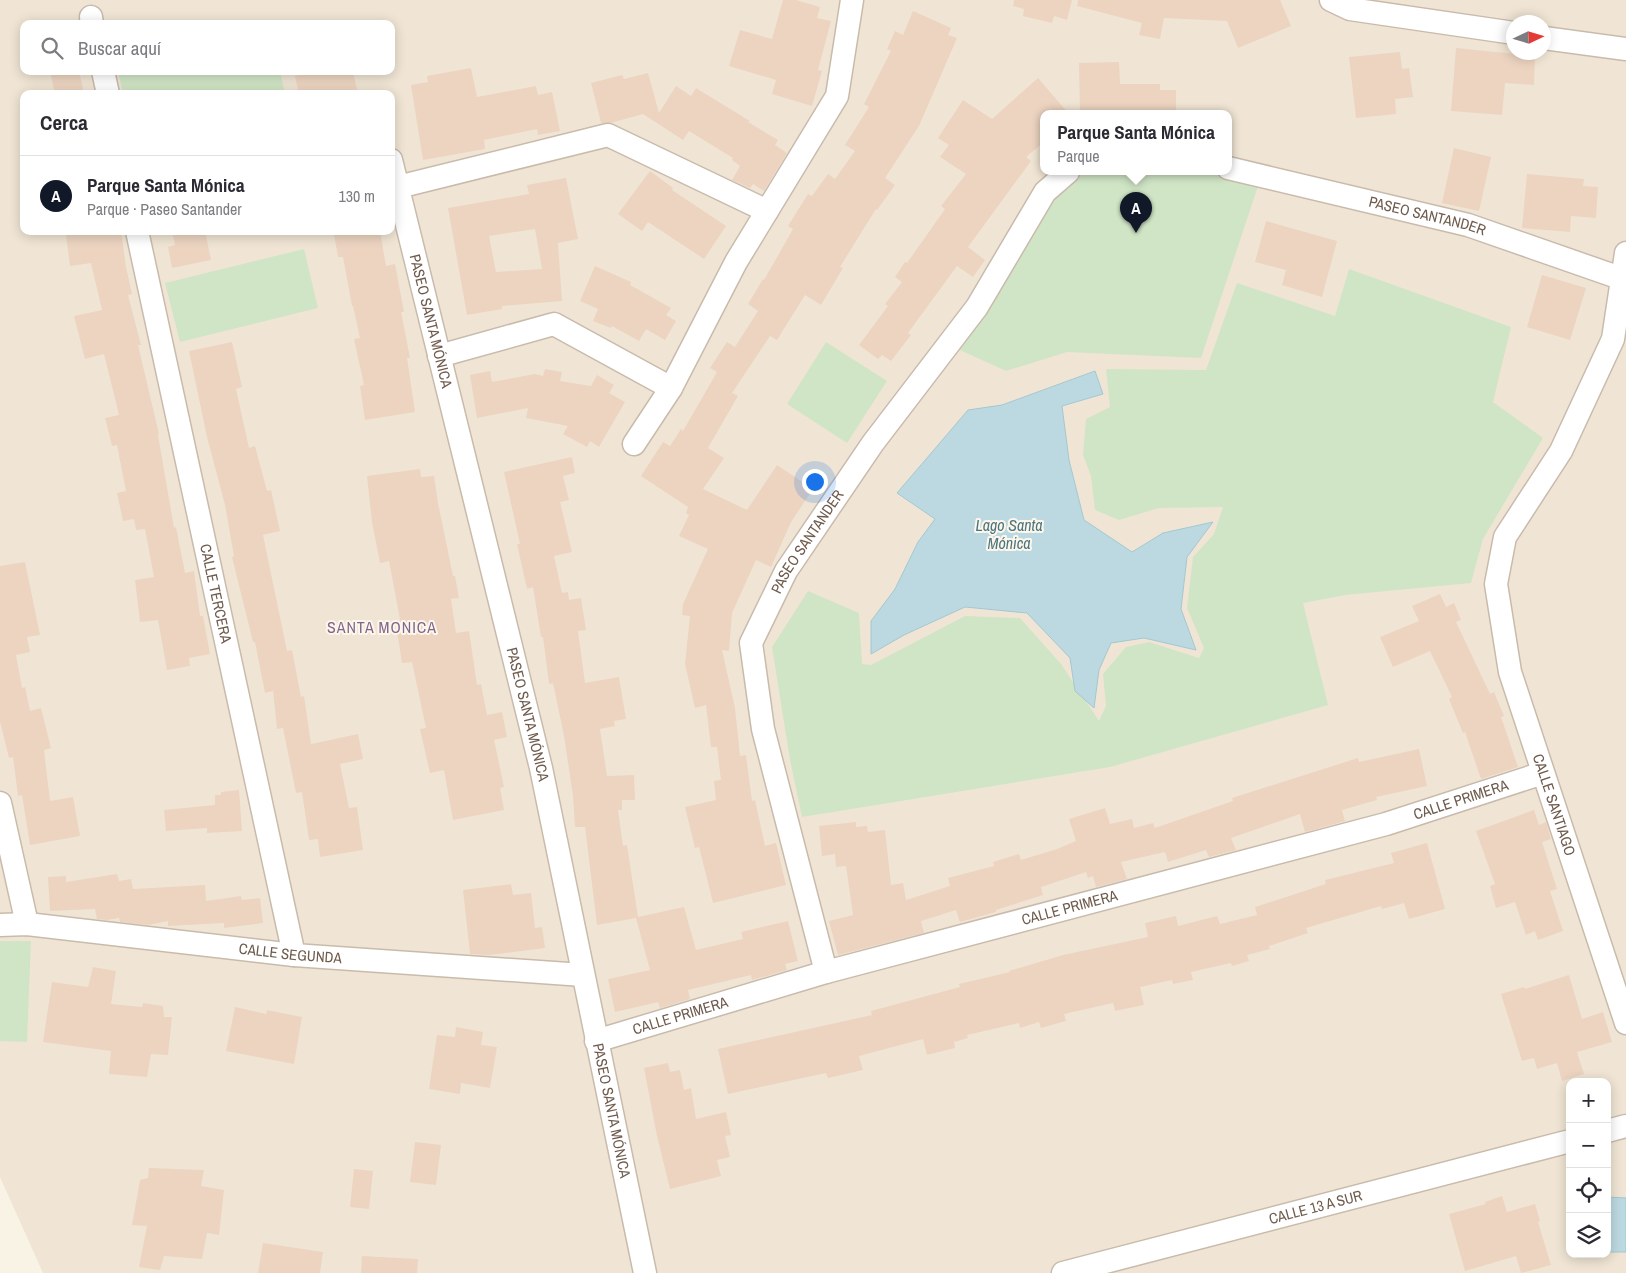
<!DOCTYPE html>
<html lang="es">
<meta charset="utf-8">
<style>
:root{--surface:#fff;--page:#f2f2f3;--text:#2b2b33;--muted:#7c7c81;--line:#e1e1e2;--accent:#111827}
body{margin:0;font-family:"Archivo Narrow",sans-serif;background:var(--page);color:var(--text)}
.controls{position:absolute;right:15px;bottom:15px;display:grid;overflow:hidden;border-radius:10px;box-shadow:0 2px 12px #0003}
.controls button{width:45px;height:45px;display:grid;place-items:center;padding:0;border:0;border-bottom:1px solid var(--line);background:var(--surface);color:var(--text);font:25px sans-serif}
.compass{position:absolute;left:1506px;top:15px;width:45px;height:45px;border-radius:50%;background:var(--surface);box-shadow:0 2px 12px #0003;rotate:86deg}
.you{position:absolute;left:814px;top:481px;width:18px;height:18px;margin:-12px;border:4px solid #fff;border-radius:50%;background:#1a73e8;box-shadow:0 0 0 8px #1a73e833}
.badge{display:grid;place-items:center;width:32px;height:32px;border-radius:50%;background:var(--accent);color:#fff;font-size:16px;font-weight:700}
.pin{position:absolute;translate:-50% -41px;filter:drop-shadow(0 1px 2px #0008)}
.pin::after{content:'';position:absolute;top:26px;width:18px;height:15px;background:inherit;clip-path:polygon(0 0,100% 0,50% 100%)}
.popup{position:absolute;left:1040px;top:110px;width:192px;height:65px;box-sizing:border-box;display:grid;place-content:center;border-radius:10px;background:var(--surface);filter:drop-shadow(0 1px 4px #0005);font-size:16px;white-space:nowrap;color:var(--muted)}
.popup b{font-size:19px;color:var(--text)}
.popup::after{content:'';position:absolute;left:50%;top:100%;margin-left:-10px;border:10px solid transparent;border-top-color:var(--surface)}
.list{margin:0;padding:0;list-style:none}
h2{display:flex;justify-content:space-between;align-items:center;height:65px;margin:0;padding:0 20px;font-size:21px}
h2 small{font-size:16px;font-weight:400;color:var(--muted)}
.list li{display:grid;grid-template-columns:32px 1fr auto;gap:15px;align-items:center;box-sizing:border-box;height:80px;padding:0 20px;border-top:1px solid var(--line)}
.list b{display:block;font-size:19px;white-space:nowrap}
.list p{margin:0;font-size:16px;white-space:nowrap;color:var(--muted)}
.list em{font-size:16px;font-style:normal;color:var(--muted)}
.icon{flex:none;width:28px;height:28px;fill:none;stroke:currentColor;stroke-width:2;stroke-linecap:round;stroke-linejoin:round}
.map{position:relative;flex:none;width:1626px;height:1273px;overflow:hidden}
.search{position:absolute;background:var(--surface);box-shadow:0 2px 12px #0003;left:20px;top:20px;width:375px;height:55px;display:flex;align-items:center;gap:12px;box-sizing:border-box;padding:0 18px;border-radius:10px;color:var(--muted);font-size:19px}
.panel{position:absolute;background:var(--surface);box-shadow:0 2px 12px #0003;left:20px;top:90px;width:375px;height:145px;border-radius:10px}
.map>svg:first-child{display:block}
.residential{fill:#f0e5d4;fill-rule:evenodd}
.green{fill:#d0e5c5}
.water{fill:#bcd9e1;stroke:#a3c8d1}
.building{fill:#ecd4c0;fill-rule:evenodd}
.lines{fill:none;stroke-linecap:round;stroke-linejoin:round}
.street-casing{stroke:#c9bbac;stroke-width:25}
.street{stroke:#fff;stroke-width:22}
.labels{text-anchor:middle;stroke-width:4;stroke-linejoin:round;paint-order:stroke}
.street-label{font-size:15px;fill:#6f5b4d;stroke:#fdf7eb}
.water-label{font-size:16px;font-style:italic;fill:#497480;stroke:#fdf7eb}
.neighbourhood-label{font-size:16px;letter-spacing:1px;fill:#81658c;stroke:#fdf7eb}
</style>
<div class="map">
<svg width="1626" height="1273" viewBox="0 0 1626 1273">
<rect width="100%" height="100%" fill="#f9f3e5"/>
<path class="residential" d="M0 0H1626V1273H43L0 1177ZM1514 22H1544V52H1514ZM24 24H391V71H24ZM24 94H391V231H24ZM1044 114H1228V172H1044ZM1570 1082H1607V1254H1570Z"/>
<g class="green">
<path d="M118 71H280L285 94H123Z"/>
<path d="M1084 172H1210L1259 183 1201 358 1067 352 1006 371 960 350 988 309 1050 200Z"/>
<path d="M304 249 318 308 180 342 165 283Z"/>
<path d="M1349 269 1511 327 1493 402 1543 438 1483 539 1471 583 1345 595 1303 603 1328 705 1110 767 802 817 790 760 772 647 808 591 859 613 862 664 871 665 965 616 1020 618 1061 664 1099 721 1106 706 1103 674 1126 647 1149 642 1199 658 1204 648 1187 608 1193 557 1214 534 1223 507 1159 508 1119 520 1095 510 1091 476 1083 455 1086 419 1110 407 1106 369 1206 370 1237 283 1335 316Z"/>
<path d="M826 342 887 381 847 443 787 404Z"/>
<path d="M0 941H31L27 1042 0 1041Z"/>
</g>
<g class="water">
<path d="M1095 371 1103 394 1062 406 1069 460 1084 520 1132 552 1163 533 1213 522 1187 557 1181 609 1196 650 1144 638 1111 643 1099 670 1094 708 1075 691 1070 658 1027 613 965 607 904 635 871 654V621L895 589 918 542 935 519 897 493 968 410 1002 405Z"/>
<path d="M1607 1197 1626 1198V1252H1607Z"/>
</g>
<g class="building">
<path d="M783 0H796L820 7 817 18 831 21 818 70 822 71 812 106 772 94 776 80 729 66 740 30 772 39Z"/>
<path d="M1014 0H1072L1067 20 1054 16 1052 23 1023 16 1024 9 1013 6Z"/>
<path d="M1078 0H1280L1291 26 1238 48 1227 21 1164 18 1160 39 1139 35 1142 23 1077 6Z"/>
<path d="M913 11 951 28 948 35 957 38 919 126 885 178 895 185 877 210 876 209 840 267 843 268 821 305 805 295 777 340 770 336 732 393 738 396 708 448 724 458 703 489 747 510 777 465 813 489 791 522 771 567 756 560 732 613 729 651 722 650 735 708 740 756 746 755 752 801 755 800 765 846 776 843 786 885 713 903 699 847 695 848 685 807 716 800 714 781 721 780 717 747H711L706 705 695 708 685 664 690 616 682 615 683 604 708 549 679 536 689 515 686 513 688 507 641 476 663 442 670 446 681 429 683 431 717 372 710 368 727 342 735 347 758 311 748 304 763 279 764 280 793 229 788 226 808 194 812 196 828 174 835 179 855 151 845 145 869 107 864 104 891 51 887 49 895 31 903 35Z"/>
<path d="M1456 48 1535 56 1534 85 1505 83 1502 115 1451 111Z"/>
<path d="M1400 52 1402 69 1409 68 1413 97 1395 99 1396 114 1356 118 1349 57Z"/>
<path d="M1119 62 1120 84H1160V90H1176V114H1144V113L1080 114 1079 63Z"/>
<path d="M471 68 477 97 536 86 538 95 552 92 560 131 538 135 537 129 484 140 485 149 423 160 411 85 428 82 427 76Z"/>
<path d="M50 71H79L84 94H55Z"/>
<path d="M312 71H338L339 75 353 72 358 94H299L295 76Z"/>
<path d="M648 73 659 113 676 86 691 96 696 88 750 121 748 122 778 140 775 145 787 153 764 191 753 184 750 188 732 180 740 166 732 160 733 158 689 131 683 140 643 114 610 123H601L591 83 622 75 624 79Z"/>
<path d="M1038 78 1069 114H1044V142L1026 157 1031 161 968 247 985 260 973 277 957 266 908 333 911 335 891 361 882 355 878 359 859 345 888 306 885 304 902 282 895 277 905 262 907 263 945 209 941 206 966 174 940 157 949 145 938 138 963 100 992 119Z"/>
<path d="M1454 148 1491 157 1479 211 1442 203Z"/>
<path d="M650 171 673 188 672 190 726 226 704 259 648 222 642 231 618 214Z"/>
<path d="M1527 174 1584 179 1583 186 1598 187 1596 218 1571 216 1570 232 1522 228Z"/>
<path d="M566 178 578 239 558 243 562 301 502 306V309L467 315 448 208 529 194 527 185ZM535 229 542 269 496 272 489 236Z"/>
<path d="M1266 221 1337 241 1322 297 1282 285 1286 270 1255 262Z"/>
<path d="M80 231H121L126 267 132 294 128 295 141 345H138L159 434 158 435 174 528 176 527 185 573 194 571 200 616H203L210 654 189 658 190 666 167 670 158 620 140 622 135 580 154 577 145 529 136 530 134 519 123 521 117 493 126 491 117 445 112 446 105 418 119 415 104 354 85 359 74 316 102 310 91 263 70 266 66 235 81 234Z"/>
<path d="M172 231H205L211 260 172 268 168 247 175 245Z"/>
<path d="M349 231H380L386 266 395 264 404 312H401L410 358H407L415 412 365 420 360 386 364 385 354 339 360 338 353 306H352L343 257H338L334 234Z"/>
<path d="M595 266 631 282 630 285 671 308 666 315 676 321 665 340 646 329 639 341 612 326 611 328 593 321 598 309 580 301Z"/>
<path d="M1542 275 1586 288 1570 340 1527 327Z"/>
<path d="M232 342 242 387 236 389 249 448 255 446 267 491 271 490 280 531 263 535 287 651 292 650 301 697 304 696 311 744 358 734 363 759 340 764 349 808 357 807 363 850 320 857 318 839 309 840 302 792 296 793 283 728 277 729 273 691 265 693 255 642H253L232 557 234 556 225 505 207 437 189 351Z"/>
<path d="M545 369 562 372 560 381 591 386 597 375 614 385 609 393 625 402 599 447 590 441 587 447 563 434 568 426 526 418 528 408 477 418 470 375 490 371 492 382 535 374 543 376Z"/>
<path d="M572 457 575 473 563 476 569 500 560 502 572 552 554 556 562 593 568 592 569 600 581 598 586 630 578 631 585 683 619 677 626 719 614 721 615 726 600 729 607 776 634 775 635 800H622V810H618L623 846 627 845 638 917 684 907 696 950 743 939 741 932 788 921 798 961 785 964 787 970 752 980 751 975 688 990 690 999 660 1008 658 1002 615 1012 608 979 650 970 636 918 597 925 585 827H575L573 796 564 736 553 683 549 684 543 637H541L533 587 527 589 517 544H520L504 472Z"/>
<path d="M420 469 421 477 434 476 438 503 453 576H455L459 598 451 599 456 633 469 631 477 685 481 684 487 715 502 712 507 737 494 740 504 787 500 788 504 810 453 820 444 770 430 773 420 729 426 728 412 662 402 663 397 631 402 630 389 561 380 563 372 522 367 476Z"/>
<path d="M25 562 40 635 27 637 30 652 16 655 22 688 25 687 30 711 41 708 51 748 44 750 50 801 73 797 80 836 30 845 22 795 18 796 13 757 9 758 0 722V566Z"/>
<path d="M1440 594 1446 607 1454 603 1461 620 1456 622 1490 694 1494 692 1504 716 1501 717 1518 767 1481 779 1465 732 1463 733 1449 699 1452 697 1430 651 1393 667 1380 637 1419 621 1412 606Z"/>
<path d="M1419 749 1427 786 1376 797 1377 800 1342 810 1345 821 1305 832 1300 814 1231 838 1236 850 1209 857 1206 850 1168 862 1165 852 1121 862 1127 879 1096 887 1093 876 1088 878 1086 872 1041 887 1043 895 996 910V912L960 922 956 910 921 921 924 933 838 955 829 921 853 915 846 866 836 867 835 854 822 856 819 826 856 822V827L867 826 868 832 885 830 891 885 903 883 906 900 950 886 948 878 994 866 993 862 1019 854 1021 860 1057 849 1076 841 1069 819 1105 808 1110 824 1132 819 1134 828 1153 823 1155 828 1233 801 1232 798 1358 758 1359 762Z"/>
<path d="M239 790 242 831 207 833V828L166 831 164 810 215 805V795H221V792Z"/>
<path d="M1534 810 1539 825 1546 822 1551 839 1542 842 1557 889 1550 891 1563 931 1538 940 1535 931 1526 935 1515 902 1496 908 1490 886 1495 884 1476 831Z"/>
<path d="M1427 843 1445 909 1409 919 1404 903 1382 909 1381 906 1306 928 1308 933 1269 946 1270 949 1247 955 1249 961 1232 966 1231 963 1191 972 1193 980 1173 984 1172 980 1140 987 1144 1005 1115 1011 1113 1003 1064 1014 1066 1021 1041 1028 1039 1022 1020 1028 1019 1023 967 1035 968 1038 954 1042 955 1048 927 1055 923 1039 859 1056 863 1070 828 1078 826 1073 728 1094 718 1049 872 1015 871 1011 960 987 959 984 1010 972 1009 971 1063 955 1148 937 1145 923 1176 916 1178 926 1217 916 1220 924 1257 915 1255 907 1326 884 1325 880 1394 863 1391 853Z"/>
<path d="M117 874 119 881 131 879 133 889 205 885 206 901 241 896 242 900 260 898 263 923 224 928V923L168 926V921L148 925 120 922 119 918 107 920 97 919 95 909 50 911 48 877 66 876V882Z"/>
<path d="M511 884 513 895 531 893 535 928 542 927 545 948 489 955 470 954 463 890Z"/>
<path d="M93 967 116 971 111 1004 142 1007 143 1003 163 1006 164 1017H172L168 1055 151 1054 147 1077 109 1074 111 1051 43 1042 52 982 88 987Z"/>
<path d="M1569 975 1582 1019 1603 1012 1612 1042 1577 1052 1584 1074 1562 1081 1557 1063 1537 1069 1534 1058 1522 1061 1501 994 1524 987 1525 989Z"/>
<path d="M235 1007 266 1014 267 1010 302 1017 294 1064 226 1051Z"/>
<path d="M456 1027 483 1032 481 1045 497 1047 490 1088 461 1083 460 1094 429 1089 437 1035 455 1037Z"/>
<path d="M668 1063 670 1072 680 1070 684 1090 691 1088 696 1119 726 1112 731 1135 725 1136 730 1157 717 1160 721 1176 670 1189 657 1136 644 1068Z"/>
<path d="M415 1142 441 1145 436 1185 410 1182Z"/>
<path d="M149 1168 204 1170 201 1186 224 1190 219 1235 207 1233 202 1259 164 1256 160 1270 139 1267 147 1226 132 1225 140 1180 148 1178Z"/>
<path d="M354 1169 373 1171 369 1209 350 1207Z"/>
<path d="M1502 1196 1507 1212 1535 1204 1540 1221 1538 1222 1551 1265 1521 1273 1516 1256 1465 1271 1449 1214 1486 1204 1485 1202Z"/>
<path d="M263 1243 323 1252 320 1273H258Z"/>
<path d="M362 1256 418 1259 417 1273H361Z"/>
</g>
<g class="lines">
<g class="street-casing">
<g id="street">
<path d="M1331 0 1350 9 1514 33"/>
<path d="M91 17 92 24"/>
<path d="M1544 38 1626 49"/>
<path d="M103 71 108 94"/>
<path id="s1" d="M391 160 541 768 645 1273"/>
<path id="s2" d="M1228 168 1468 225 1626 280"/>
<path d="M398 187 608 135 767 211"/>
<path id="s3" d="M137 231 294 955"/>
<path id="s4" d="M1626 253 1613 339 1561 451 1505 537 1496 584 1510 672 1626 1023"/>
<path d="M439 356 554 324 671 388"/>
<path d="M634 444 671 388 736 262 837 96 852 0"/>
<path d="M0 803 27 924"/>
<path id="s5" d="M0 925 27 924 294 955 583 975"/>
<path id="s6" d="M826 972 763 729 751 643 786 571 873 443 977 307 1045 192 1068 172"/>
<path id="s7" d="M596 1041 826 972 1386 824 1543 773"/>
<path d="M1607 1131 1626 1126"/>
<path id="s8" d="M1063 1273 1570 1141"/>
</g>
</g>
<use href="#street" class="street"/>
</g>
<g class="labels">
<g class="street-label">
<text dy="5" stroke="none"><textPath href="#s2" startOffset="205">PASEO SANTANDER</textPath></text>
<text dy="5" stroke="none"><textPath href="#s1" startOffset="166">PASEO SANTA MÓNICA</textPath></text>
<text dy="5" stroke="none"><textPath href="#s6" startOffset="454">PASEO SANTANDER</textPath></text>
<text dy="5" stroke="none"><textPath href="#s3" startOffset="371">CALLE TERCERA</textPath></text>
<text dy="5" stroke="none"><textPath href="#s1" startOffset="571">PASEO SANTA MÓNICA</textPath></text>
<text dy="5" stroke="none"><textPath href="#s7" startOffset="898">CALLE PRIMERA</textPath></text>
<text dy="5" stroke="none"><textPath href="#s4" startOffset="590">CALLE SANTIAGO</textPath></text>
<text dy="5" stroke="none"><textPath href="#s7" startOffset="492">CALLE PRIMERA</textPath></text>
<text dy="5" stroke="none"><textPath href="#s5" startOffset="292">CALLE SEGUNDA</textPath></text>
<text dy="5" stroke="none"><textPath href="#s7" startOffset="88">CALLE PRIMERA</textPath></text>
<text dy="5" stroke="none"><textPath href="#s1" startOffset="976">PASEO SANTA MÓNICA</textPath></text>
<text dy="5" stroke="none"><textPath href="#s8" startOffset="261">CALLE 13 A SUR</textPath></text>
</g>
<g class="water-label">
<text x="1009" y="531">Lago Santa<tspan x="1009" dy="18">Mónica</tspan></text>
</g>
<g class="neighbourhood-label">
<text x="382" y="633">SANTA MONICA</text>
</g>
</g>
</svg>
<div class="controls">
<button>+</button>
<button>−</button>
<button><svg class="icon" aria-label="locate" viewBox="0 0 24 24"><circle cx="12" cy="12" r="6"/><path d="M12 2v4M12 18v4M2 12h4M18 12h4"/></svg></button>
<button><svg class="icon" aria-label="layers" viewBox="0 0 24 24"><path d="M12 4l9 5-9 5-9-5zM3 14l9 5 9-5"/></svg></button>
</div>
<svg class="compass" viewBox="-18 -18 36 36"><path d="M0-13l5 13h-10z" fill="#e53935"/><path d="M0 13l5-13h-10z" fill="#7c7c81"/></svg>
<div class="you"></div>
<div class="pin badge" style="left:1136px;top:233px">A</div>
<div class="popup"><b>Parque Santa Mónica</b>Parque</div>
<div class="search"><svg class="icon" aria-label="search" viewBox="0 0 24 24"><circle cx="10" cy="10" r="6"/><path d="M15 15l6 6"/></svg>Buscar aquí</div>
<section class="panel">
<h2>Cerca<small></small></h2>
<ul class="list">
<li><span class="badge">A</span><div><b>Parque Santa Mónica</b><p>Parque · Paseo Santander</p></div><em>130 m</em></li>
</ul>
</section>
</div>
